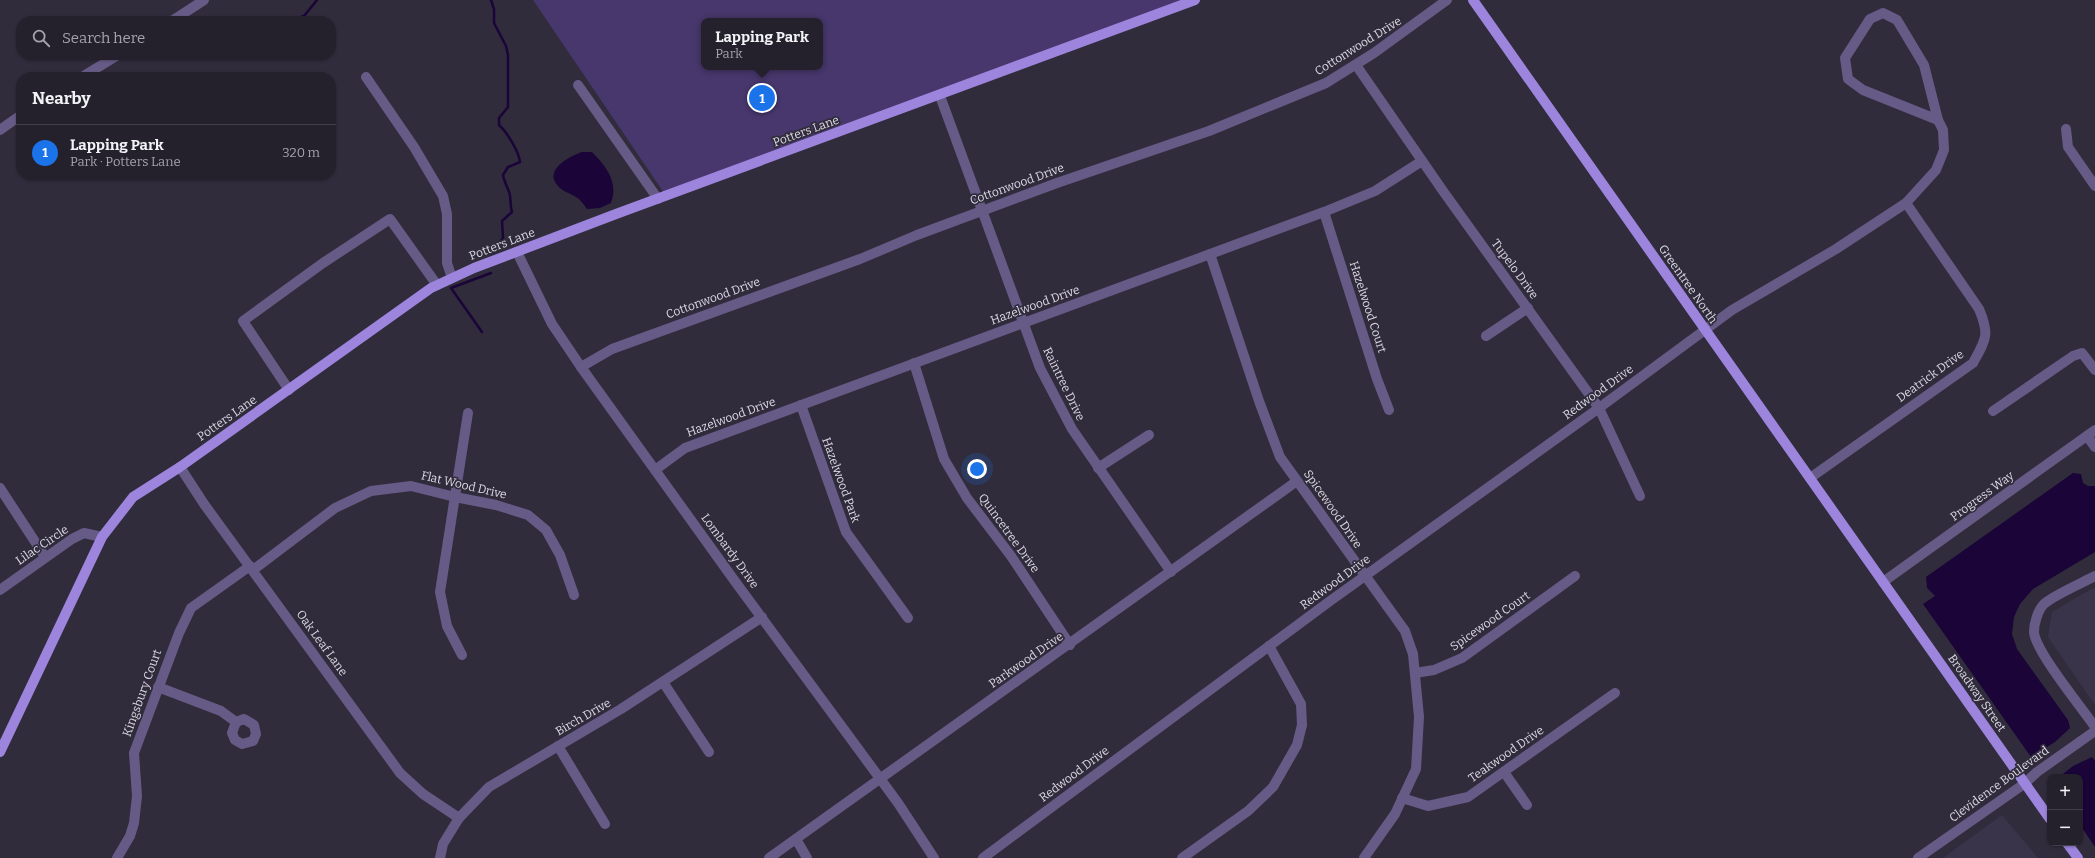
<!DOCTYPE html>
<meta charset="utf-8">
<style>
:root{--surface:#24212d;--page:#302e39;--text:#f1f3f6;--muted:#a3a3aa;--line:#413e49;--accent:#1a73e8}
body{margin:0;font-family:Bitter,serif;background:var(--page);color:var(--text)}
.controls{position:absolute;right:12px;bottom:12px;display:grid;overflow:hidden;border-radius:8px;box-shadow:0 1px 3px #0004}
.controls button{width:36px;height:36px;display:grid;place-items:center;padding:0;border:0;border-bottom:1px solid var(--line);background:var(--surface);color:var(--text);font:20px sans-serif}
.you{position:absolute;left:977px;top:469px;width:14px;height:14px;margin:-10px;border:3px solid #fff;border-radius:50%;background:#1a73e8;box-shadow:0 0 0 6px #1a73e833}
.badge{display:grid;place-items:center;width:26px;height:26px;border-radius:50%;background:var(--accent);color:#fff;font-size:13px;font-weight:700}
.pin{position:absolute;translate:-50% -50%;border:2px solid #fff;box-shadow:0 1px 4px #0006}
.popup{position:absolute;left:701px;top:18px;width:122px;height:52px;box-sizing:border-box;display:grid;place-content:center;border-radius:8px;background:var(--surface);filter:drop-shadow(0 1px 3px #0005);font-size:13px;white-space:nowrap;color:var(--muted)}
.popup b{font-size:15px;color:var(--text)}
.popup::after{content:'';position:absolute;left:50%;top:100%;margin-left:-8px;border:8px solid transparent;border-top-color:var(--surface)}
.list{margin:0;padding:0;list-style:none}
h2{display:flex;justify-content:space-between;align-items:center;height:52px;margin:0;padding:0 16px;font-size:17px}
h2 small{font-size:13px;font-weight:400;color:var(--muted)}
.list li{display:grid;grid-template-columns:26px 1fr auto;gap:12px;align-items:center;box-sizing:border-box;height:56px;padding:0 16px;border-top:1px solid var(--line)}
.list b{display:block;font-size:15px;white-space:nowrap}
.list p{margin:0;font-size:13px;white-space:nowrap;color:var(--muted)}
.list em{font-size:13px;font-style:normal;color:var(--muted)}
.icon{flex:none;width:22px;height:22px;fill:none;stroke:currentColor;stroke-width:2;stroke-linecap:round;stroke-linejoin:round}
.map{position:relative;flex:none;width:2095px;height:858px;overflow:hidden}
.search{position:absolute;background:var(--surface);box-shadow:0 1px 3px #0004;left:16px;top:16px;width:320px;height:44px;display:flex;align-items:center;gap:10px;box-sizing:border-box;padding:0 14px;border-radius:16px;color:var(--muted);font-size:15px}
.panel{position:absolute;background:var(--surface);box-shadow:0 1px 3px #0004;left:16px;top:72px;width:320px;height:108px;border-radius:16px}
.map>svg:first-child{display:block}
.built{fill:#3a344a}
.green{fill:#47376c;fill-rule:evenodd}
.water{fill:#1a0438}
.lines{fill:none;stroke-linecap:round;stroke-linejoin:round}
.stream{stroke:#1a0438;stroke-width:2.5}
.minor{stroke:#665b86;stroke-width:10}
.major{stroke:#9d84dd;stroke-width:10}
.labels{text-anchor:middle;stroke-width:3.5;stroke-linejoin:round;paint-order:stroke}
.street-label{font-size:12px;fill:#dcd9e4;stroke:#302c3c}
</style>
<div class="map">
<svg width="2095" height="858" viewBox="0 0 2095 858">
<rect width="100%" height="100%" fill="#302c3c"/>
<g class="built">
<path d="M2095 587V705L2048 637 2052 612Z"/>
<path d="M2002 815 2038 858H1943Z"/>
</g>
<path class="green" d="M533 0H1182L666 196ZM704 21H820V67H704Z"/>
<g class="water">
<path d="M582 152H592C606 166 619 183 611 203L600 208 587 209C584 205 581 200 576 197 570 193 563 192 558 186 543 170 570 156 582 152Z"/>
<path d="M2073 473 2081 474 2083 483 2088 486H2095V552L2033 589 2020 604 2014 617 2012 634 2017 649 2068 720 2070 728 2055 742 2031 757 1923 604 1935 596 1927 588 1926 577Z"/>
<path d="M2092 757 2095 761V847L2080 825V777H2059L2073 766Z"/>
</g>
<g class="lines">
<g class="stream">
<path d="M491 0 494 9V23L506 46 508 55V107L499 118V125C507 132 519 152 520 162L508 167 503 175C504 182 510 192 510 196 511 202 510 206 512 212L502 221 503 238 493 252"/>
<path d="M289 21 304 16 317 0"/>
<path d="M482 332 451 288 491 273"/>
</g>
<g class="minor">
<path d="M1883 13 1897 20 1924 65 1938 120 1863 90 1848 79 1845 58 1870 19Z"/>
<path d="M172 21 204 0"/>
<path d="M1356 65 1443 191 1599 408 1640 496"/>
<path d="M82 77 118 55"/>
<path d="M366 77 414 147 443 196 447 214V263L452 278"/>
<path d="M578 85 658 199"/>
<path d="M940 96 1040 368 1072 429 1171 572"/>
<path d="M2066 129 2068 147 2095 186"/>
<path d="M0 130 21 115"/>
<path d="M1324 212 1377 379 1389 410"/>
<path d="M517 252 552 324 581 367 734 580 898 803 934 858"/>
<path d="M1210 254 1259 401 1280 457 1405 631 1413 654 1419 717 1416 769 1395 814 1364 858"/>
<path d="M1486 336 1528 308"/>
<path d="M914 363 944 459 967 498 1011 556 1070 645"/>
<path d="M581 367 612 349 860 259 917 235 1057 183 1209 131 1326 83 1374 53 1447 0"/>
<path d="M289 390 243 321 323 263 390 219 437 285"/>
<path d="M801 405 846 532 908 618"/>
<path d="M1993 411 2073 356 2082 353 2095 370"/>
<path d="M2087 436 2095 447"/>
<path d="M180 467 204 504 400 773 423 794 459 818"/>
<path d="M1098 468 1149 435"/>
<path d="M655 470 685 448 1324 212 1375 191 1422 161"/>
<path d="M1810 478 1973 363C1986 339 1990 335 1979 309L1906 203"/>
<path d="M0 488 45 557"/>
<path d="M253 570 335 508 371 491 411 486 455 497 496 505 528 515 546 530 560 555 574 595"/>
<path d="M2095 576C2084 582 2052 596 2044 604 2038 610 2034 623 2034 632 2035 651 2082 708 2095 727"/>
<path d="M1883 582 2095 430"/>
<path d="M0 590 72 539 84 533 102 537"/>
<path d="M462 655 447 626 440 592 468 413"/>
<path d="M1415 673 1434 670 1462 658 1575 576"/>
<path d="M663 682 709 752"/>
<path d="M158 687 221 711 236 722 232 733 235 740 242 744 253 741 256 734 254 725 244 719 236 722"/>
<path d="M558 746 605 824"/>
<path d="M1504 772 1527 805"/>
<path d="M1402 798 1428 806 1468 797 1615 693"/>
<path d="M796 839 807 858"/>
<path d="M117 858 130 836 134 823 137 796 134 753 179 633 191 608 250 566"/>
<path d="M440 858 443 844 459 818 489 787 621 709 762 617"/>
<path d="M769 858 1297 481"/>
<path d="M983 858 1330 601 1599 408 1732 310 1836 249 1906 203 1936 170 1944 150 1943 130 1938 120"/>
<path d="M1182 858 1248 811 1273 787 1297 745 1302 725 1301 704 1269 646"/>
<path d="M1918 858 2024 784 2037 772 2095 731"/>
</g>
<g class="major">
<path d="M1473 0 2050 819"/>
<path d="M0 752 102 537 133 497 180 467 431 288 474 268 616 214 1195 0"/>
<path d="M2067 843 2078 858"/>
</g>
</g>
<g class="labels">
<g class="street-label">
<text transform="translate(1358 46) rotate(-32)" y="4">Cottonwood Drive</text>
<text transform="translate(806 131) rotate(-20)" y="4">Potters Lane</text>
<text transform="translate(1017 184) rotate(-20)" y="4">Cottonwood Drive</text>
<text transform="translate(502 244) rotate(-21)" y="4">Potters Lane</text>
<text transform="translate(1515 269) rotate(54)" y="4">Tupelo Drive</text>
<text transform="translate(1688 284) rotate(55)" y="4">Greentree North</text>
<text transform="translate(713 298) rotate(-20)" y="4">Cottonwood Drive</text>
<text transform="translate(1035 305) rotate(-20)" y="4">Hazelwood Drive</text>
<text transform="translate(1368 307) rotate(72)" y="4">Hazelwood Court</text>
<text transform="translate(1930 376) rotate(-36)" y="4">Deatrick Drive</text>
<text transform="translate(1064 384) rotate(64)" y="4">Raintree Drive</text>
<text transform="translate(1598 392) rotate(-36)" y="4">Redwood Drive</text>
<text transform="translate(731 417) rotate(-20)" y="4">Hazelwood Drive</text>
<text transform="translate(227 418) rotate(-35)" y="4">Potters Lane</text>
<text transform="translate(841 480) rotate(70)" y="4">Hazelwood Park</text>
<text transform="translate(464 485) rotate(13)" y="4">Flat Wood Drive</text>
<text transform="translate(1982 496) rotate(-36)" y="4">Progress Way</text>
<text transform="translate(1333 509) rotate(55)" y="4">Spicewood Drive</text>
<text transform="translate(1009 533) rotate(54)" y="4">Quincetree Drive</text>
<text transform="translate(42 545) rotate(-34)" y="4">Lilac Circle</text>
<text transform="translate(730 551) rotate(54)" y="4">Lombardy Drive</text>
<text transform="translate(1335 582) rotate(-36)" y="4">Redwood Drive</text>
<text transform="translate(1490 621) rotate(-35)" y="4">Spicewood Court</text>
<text transform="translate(322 643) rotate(54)" y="4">Oak Leaf Lane</text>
<text transform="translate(1026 660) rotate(-35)" y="4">Parkwood Drive</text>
<text transform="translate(142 693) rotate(-70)" y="4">Kingsbury Court</text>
<text transform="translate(1977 693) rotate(55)" y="4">Broadway Street</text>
<text transform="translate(583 717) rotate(-30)" y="4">Birch Drive</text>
<text transform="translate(1506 754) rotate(-35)" y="4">Teakwood Drive</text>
<text transform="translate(1074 774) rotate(-37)" y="4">Redwood Drive</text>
<text transform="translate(1999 784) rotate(-36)" y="4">Clevidence Boulevard</text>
</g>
</g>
</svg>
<div class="controls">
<button>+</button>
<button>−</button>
</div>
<div class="you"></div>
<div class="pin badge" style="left:762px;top:98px">1</div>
<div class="popup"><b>Lapping Park</b>Park</div>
<div class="search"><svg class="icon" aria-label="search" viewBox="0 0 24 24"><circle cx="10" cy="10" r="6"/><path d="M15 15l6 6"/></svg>Search here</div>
<section class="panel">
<h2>Nearby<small></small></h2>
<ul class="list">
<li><span class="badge">1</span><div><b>Lapping Park</b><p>Park · Potters Lane</p></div><em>320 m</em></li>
</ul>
</section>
</div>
